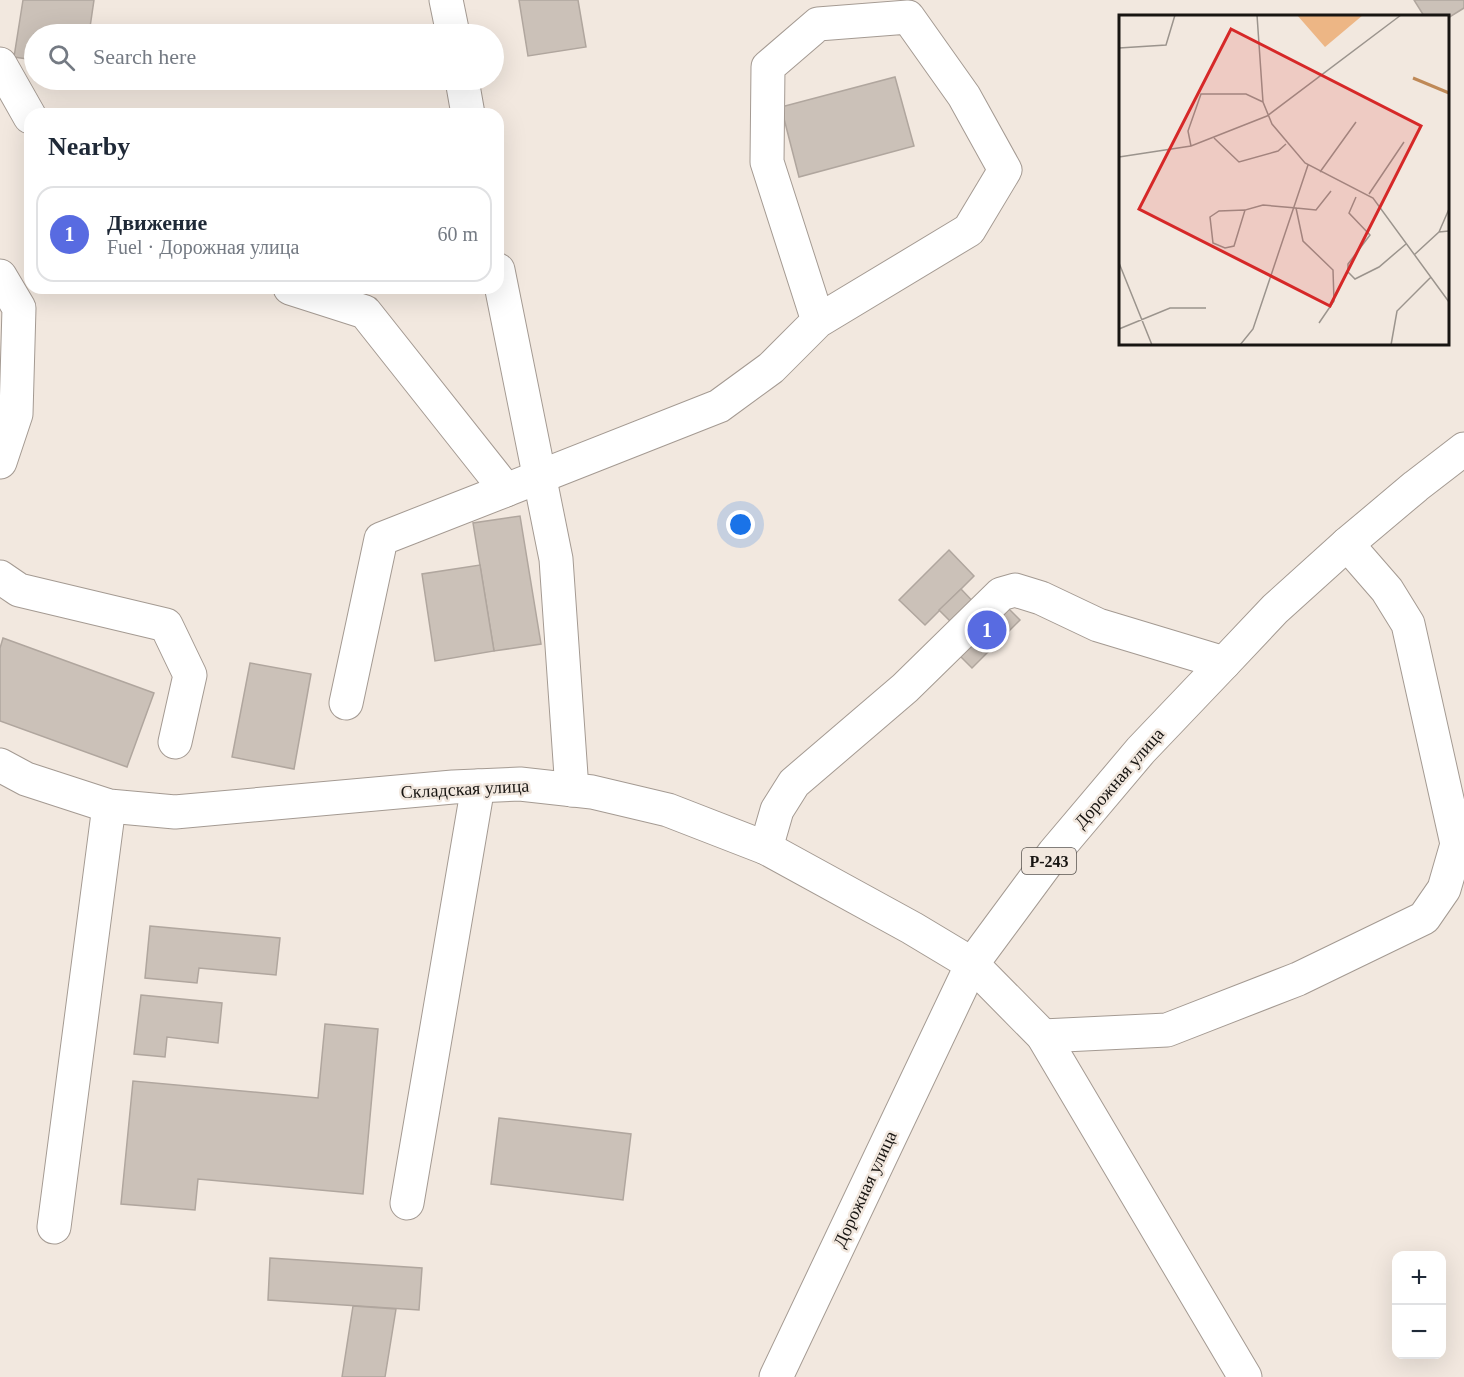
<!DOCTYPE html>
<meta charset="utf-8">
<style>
:root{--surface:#fff;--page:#f2f2f3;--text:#1f2937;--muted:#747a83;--line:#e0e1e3;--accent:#586be1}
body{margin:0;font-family:"Times New Roman",serif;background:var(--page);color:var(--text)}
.controls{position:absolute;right:18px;bottom:18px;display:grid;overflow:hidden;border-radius:12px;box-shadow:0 6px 24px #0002}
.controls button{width:54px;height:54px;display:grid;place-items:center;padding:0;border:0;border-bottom:2px solid var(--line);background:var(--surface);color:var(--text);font:30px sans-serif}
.you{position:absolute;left:741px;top:525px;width:21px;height:21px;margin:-15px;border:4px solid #fff;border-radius:50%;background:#1a73e8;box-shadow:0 0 0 9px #1a73e833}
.badge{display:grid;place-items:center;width:39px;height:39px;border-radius:50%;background:var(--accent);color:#fff;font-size:20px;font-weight:700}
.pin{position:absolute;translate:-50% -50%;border:3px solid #fff;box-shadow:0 2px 6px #0006}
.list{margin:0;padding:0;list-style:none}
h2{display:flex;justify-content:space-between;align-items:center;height:78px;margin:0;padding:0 24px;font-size:26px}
h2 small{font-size:20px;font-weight:400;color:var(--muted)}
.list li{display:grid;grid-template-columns:39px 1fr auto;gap:18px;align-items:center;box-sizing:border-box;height:96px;margin:0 12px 12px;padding:0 12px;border:2px solid var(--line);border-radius:18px}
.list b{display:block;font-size:22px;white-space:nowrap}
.list p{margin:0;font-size:20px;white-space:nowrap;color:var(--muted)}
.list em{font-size:20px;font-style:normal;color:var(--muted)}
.icon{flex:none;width:33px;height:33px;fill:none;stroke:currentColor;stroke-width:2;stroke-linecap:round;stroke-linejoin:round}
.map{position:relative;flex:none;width:1464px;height:1377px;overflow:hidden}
.search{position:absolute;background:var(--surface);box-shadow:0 6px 24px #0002;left:24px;top:24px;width:480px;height:66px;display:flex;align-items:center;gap:15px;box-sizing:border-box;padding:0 21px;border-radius:33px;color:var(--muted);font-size:22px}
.panel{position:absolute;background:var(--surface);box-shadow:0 6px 24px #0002;left:24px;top:108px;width:480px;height:186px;border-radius:18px}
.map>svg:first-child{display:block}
.building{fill:#cbc1b8;stroke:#b0a69e;stroke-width:1.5}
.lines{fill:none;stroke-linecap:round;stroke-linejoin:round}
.minor-casing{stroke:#a49a92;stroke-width:35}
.highway-casing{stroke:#a49a92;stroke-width:35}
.minor{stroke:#fff;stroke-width:33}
.highway{stroke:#fff;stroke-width:33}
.labels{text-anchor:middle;stroke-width:5;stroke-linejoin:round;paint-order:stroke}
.shield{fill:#f2e8df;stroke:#595450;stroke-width:1.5}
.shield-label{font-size:16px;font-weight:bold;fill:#181512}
.street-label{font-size:18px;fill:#181512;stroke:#f2e8df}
.inset-river{fill:none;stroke:#bf8957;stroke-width:3}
.inset-road{fill:none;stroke:#9b948d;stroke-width:1.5}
.view{fill:#d62828;fill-opacity:0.15;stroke:#d62828;stroke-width:3}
.inset-edge{fill:none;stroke:#181512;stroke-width:3}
</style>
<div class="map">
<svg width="1464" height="1377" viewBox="0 0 1464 1377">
<rect width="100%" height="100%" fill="#f2e8df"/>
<g class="building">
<path d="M23 0H94L89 34H34V60L14 57Z"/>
<path d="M519 0H578L586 47 528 56Z"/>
<path d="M1414 0H1464V8L1448 18 1424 16Z"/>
<path d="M895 77 914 146 799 177 781 107Z"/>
<path d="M520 516 541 644 494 651 473 523Z"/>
<path d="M949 550 974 576 925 625 899 600Z"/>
<path d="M480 565 494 651 435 661 422 574Z"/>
<path d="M961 589 978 607 993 593 1020 620 972 668 945 641 957 628 939 610Z"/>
<path d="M3 638 154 693 127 767 0 721V648Z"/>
<path d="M250 663 311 674 294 769 232 757Z"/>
<path d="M150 926 280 938 276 975 199 968 197 983 145 978Z"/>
<path d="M141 995 222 1003 218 1043 167 1037 165 1057 134 1054Z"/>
<path d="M325 1024 378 1029 363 1194 198 1179 195 1210 121 1204 133 1081 318 1098Z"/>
<path d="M499 1118 631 1134 623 1200 491 1184Z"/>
<path d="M270 1258 422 1268 419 1310 268 1300Z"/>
<path d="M353 1306 396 1309 385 1377H342Z"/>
</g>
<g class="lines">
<g class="minor-casing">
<g id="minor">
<path d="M446 0 453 34"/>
<path d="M0 64 30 117"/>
<path d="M462 80 468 114"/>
<path d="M498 270 556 559 572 790"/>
<path d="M0 276 19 308 16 414 0 462"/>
<path d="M290 288 365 312 506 490 719 406 771 368 818 321 969 230 1005 170 964 96 908 17 818 24 768 67 767 162 818 321"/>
<path d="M0 577 19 590 166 625 190 675 175 742"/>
<path d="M346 703 381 539 506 490"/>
<path d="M0 765 26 779 109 806 175 812 453 787 520 784 592 792 668 810 766 848 912 928 972 964 1043 1036 1245 1377"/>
<path d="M766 848 777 810 794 783 905 688 1001 594 1015 590 1041 598 1098 625 1224 663"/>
<path d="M1043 1036 1167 1030 1298 979 1424 918 1444 889 1457 844 1408 624 1387 590 1347 544"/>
<path d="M407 1203 478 786"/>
<path d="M54 1227 109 806"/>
</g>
</g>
<g class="highway-casing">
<path id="highway" d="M776 1377 972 964 1054 853 1141 750 1224 663 1275 609 1347 544 1416 486 1464 449"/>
</g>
<use href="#minor" class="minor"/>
<use href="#highway" class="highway"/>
</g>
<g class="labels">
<rect class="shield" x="1022" y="848" width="54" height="26" rx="4.5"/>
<g class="shield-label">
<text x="1049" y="867">Р-243</text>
</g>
<g class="street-label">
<text transform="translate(1119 778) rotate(-49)" y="6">Дорожная улица</text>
<text transform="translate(465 789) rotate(-3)" y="6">Складская улица</text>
<text transform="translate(865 1189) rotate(-65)" y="6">Дорожная улица</text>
</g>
</g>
<g transform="translate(1119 15)">
<rect width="330" height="330" fill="#f2e8df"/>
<path d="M178 0H244L206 32Z" fill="#edb685"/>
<path class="inset-river" d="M294 63 330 78"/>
<path class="inset-road" d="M138 0 144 87 153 109 186 148 254 183 330 287M0 33 47 30 56 0M95 123 120 147 159 136 167 129M72 131 69 116 82 79H127L144 87M0 142 72 131 148 101 282 0M201 157 237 107M250 179 285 127M237 182 230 198 251 220 229 249V257L236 264 260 252 287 229M177 193 197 195 212 176M126 195 100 196 91 202 94 228 106 233 115 231 126 195 144 190 177 193 184 226 214 255 215 286 200 308M320 217 330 194M295 240 320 217 330 216M0 248 33 330M0 314 51 293H87M121 330 134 314 189 150M272 330 278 296 312 262"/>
<path class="view" d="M112 14 302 111 211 291 20 194Z"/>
<rect width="330" height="330" class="inset-edge"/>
</g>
</svg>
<div class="controls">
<button>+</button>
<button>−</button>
</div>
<div class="you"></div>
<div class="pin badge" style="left:987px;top:630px">1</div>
<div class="search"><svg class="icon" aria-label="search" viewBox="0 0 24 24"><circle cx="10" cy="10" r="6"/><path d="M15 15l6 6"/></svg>Search here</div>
<section class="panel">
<h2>Nearby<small></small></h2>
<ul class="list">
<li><span class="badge">1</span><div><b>Движение</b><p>Fuel · Дорожная улица</p></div><em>60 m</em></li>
</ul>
</section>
</div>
